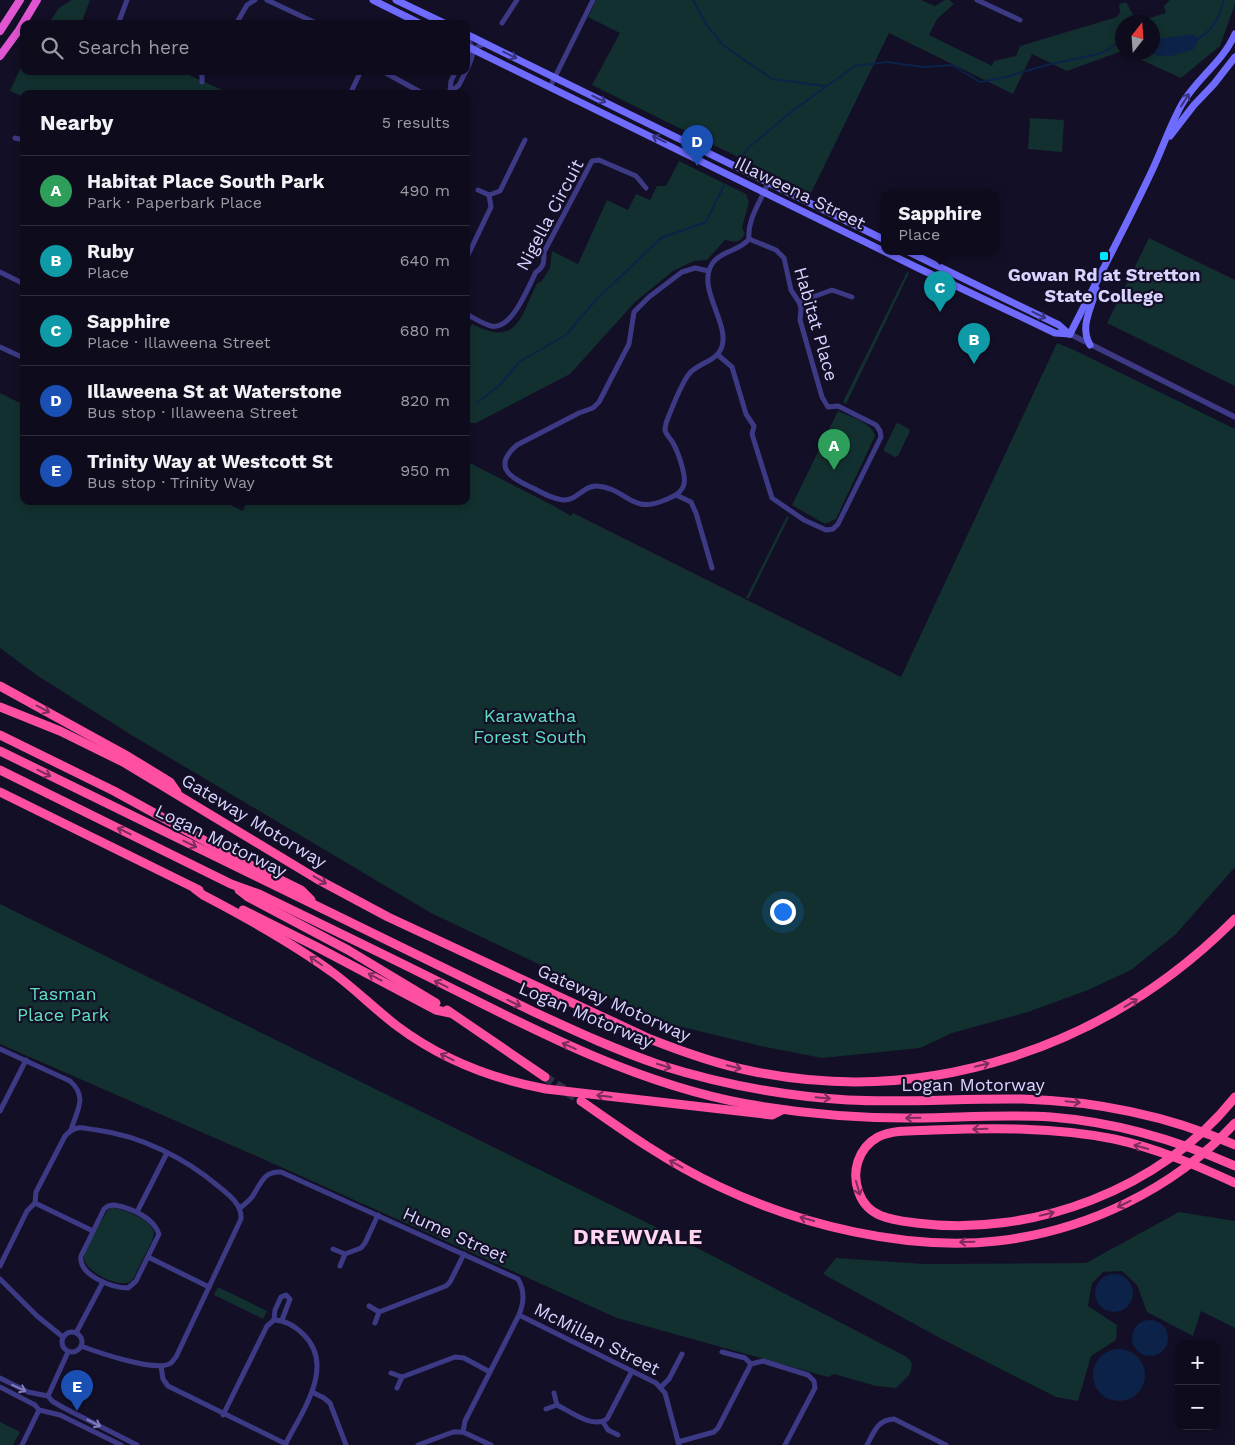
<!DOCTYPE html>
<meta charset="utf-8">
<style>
:root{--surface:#0e0b1c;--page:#1c1929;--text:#f1f3f6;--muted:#9b9ba3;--line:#2e2b3b;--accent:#00e5ff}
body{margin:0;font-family:"Work Sans",sans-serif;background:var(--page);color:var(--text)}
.controls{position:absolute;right:15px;bottom:15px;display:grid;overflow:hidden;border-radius:10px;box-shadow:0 2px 8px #0003}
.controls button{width:45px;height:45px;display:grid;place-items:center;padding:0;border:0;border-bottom:1px solid var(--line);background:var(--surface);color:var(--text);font:25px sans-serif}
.compass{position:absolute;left:1115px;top:15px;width:45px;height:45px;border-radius:50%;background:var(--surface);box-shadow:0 2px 8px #0003;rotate:17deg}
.you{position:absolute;left:782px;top:911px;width:18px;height:18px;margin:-12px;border:4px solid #fff;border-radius:50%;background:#1a73e8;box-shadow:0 0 0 8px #1a73e833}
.badge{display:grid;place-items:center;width:32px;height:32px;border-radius:50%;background:var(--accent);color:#fff;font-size:16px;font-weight:700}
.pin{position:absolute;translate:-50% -41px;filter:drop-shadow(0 1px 2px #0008)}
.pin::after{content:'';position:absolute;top:26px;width:18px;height:15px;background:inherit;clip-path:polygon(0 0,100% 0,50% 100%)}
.popup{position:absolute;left:881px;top:190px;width:118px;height:65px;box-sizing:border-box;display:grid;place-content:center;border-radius:10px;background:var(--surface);filter:drop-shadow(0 1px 4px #0005);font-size:16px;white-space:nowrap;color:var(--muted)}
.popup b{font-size:19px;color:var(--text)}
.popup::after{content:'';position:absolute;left:50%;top:100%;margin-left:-10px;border:10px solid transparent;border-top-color:var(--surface)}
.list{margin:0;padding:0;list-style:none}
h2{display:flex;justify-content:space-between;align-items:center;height:65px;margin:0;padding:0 20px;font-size:21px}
h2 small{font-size:16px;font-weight:400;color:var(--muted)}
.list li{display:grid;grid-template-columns:32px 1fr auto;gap:15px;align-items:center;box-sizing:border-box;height:70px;padding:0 20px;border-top:1px solid var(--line)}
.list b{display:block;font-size:19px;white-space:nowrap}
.list p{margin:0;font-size:16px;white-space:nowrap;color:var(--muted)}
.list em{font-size:16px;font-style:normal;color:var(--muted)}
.icon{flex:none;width:28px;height:28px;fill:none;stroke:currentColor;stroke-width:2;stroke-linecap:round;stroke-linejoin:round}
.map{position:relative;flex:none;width:1235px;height:1445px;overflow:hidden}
.search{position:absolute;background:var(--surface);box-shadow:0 2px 8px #0003;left:20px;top:20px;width:450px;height:55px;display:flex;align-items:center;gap:12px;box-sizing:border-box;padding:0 18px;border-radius:10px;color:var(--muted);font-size:19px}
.panel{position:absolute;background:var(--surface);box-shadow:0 2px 8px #0003;left:20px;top:90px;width:450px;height:415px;border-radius:10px}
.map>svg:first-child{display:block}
.green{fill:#12302f}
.water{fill:#0c2248}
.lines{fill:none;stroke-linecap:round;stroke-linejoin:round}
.stream{stroke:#0c2248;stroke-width:2}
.motorway-tunnel{stroke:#312d47;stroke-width:9;stroke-dasharray:9 4.5;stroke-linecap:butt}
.minor{stroke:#3d3a85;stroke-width:5}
.tertiary{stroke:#3d3a85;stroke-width:5.5}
.secondary{stroke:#6f6bff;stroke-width:7}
.trunk{stroke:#e055d1;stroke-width:8}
.motorway{stroke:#ff4fa3;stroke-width:9}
.oneway{stroke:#38347d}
.oneway2{stroke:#7d2c5e}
.oneway3{stroke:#837fbc}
.poi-dot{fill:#00e5ff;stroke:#130f26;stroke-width:2}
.labels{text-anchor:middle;stroke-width:4.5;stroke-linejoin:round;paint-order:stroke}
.street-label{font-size:18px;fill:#d9d4ff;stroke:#130f26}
.poi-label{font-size:18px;font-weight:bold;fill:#d9d4ff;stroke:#130f26}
.park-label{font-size:18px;fill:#5fe0c0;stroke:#130f26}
.district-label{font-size:22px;font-weight:bold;letter-spacing:1px;fill:#ffd6f0;stroke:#130f26}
</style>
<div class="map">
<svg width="1235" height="1445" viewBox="0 0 1235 1445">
<rect width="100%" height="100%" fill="#130f26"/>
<g class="green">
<path d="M72 0H90L81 24H48L60 7Z"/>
<path d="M596 0H921L935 6 945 0H949L954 4 937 19 929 35 992 66 994 61 1016 56 1020 46 1117 17 1120 12 1119 4 1126 2 1137 22 1166 13 1164 6 1170 0H1235V4L1220 46 1181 78 1126 53 1152 52V22H1122V51L1067 71 1032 54 1013 94 889 33 811 193 592 85 620 33 588 17Z"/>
<path d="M24 60V71H180L231 94H24V97L10 91Z"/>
<path d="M1030 118 1064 120 1062 152 1028 149Z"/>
<path d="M679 161 746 194 749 202 742 228 745 233C740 244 735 242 725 240L707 260 694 261 673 271 635 302 570 374 476 423H471L466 427V335L472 324C517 347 520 319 537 283L541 282 550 268 552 251 578 264 607 200 628 210 636 194 650 200 657 186H666Z"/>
<path d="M1149 238 1235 280V386L1107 323Z"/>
<path d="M907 272 909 273 846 404 843 402Z"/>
<path d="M1057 343 1074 350 1235 429V867L1176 934 1131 970 1088 990 1028 1012 952 1033 920 1048 822 1058 761 1046 661 1022 431 913 133 736 38 676 0 648V393L24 405V501H222L243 511 247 501H466V461L554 506 571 516 573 513 901 677Z"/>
<path d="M838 411C850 417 872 422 875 436L836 519 825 524 792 505Z"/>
<path d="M898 423 909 429 910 431 898 456 895 457 884 451V449L896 424Z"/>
<path d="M787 516 789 517 749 598H746Z"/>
<path d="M0 904 680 1239 905 1356 909 1359 912 1364 910 1374 896 1388 876 1386 834 1374 828 1377 617 1318 263 1159 0 1044Z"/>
<path d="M111 1208H114C127 1211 150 1218 154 1232L152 1241 133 1279C131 1281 129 1283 126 1283 115 1286 82 1270 84 1256 86 1247 102 1220 107 1211Z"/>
<path d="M1179 1212 1235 1221V1328L1201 1311 1193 1336 1147 1312 1137 1285 1122 1271 1103 1272 1092 1283 1088 1306 1117 1325 1116 1340 1091 1356 1078 1401 1056 1397 940 1338 823 1274 836 1258 924 1264 1086 1263Z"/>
<path d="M218 1287 267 1311 263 1319 214 1295Z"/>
<path d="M0 1422 20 1432 13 1445H0Z"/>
</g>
<g class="water">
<path d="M1193 34 1199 39 1194 49C1180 54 1165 60 1150 53L1152 52 1153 43 1157 39Z"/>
<circle cx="1114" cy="1293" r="19"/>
<circle cx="1150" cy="1338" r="18"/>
<circle cx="1119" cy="1375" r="26"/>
</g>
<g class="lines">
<g class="stream">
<path d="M693 0 706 24 723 45 772 79 825 86"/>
<path d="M1196 39C1212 33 1220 16 1224 0"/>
<path d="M742 157 748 148 796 108 855 66 887 62 923 67 952 65 980 82 1006 77 1047 65 1102 53 1120 42H1122"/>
<path d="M478 402 500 385 519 362 566 335 596 300 661 238 706 222 724 185"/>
</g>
<path class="motorway-tunnel" d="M545 1077 581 1101"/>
<g class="minor">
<path d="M267 0 318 24"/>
<path d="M977 0 1020 20"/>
<path d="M502 23 517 0"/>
<path d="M118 24 127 0"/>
<path d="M236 24 247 5 255 0"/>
<path d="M466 38C477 48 472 60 466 71"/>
<path d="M466 52 486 43"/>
<path d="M194 71 202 74"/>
<path d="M382 71 424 94"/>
<path d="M202 82V74"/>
<path d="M550 87 593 0"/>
<path d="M450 91 451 81 456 71"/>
<path d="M350 94 361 71"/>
<path d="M448 94 459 85 466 71"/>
<path d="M15 138 24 140"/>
<path d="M478 190 489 195"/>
<path d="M466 256 468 255 491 207 489 195 500 191 525 140"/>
<path d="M709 271 695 268 682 272 649 297 634 312 629 344 599 402 593 408 579 413 517 445C490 468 513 479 535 489 544 494 553 499 563 500 577 501 584 485 597 486 627 488 630 515 665 500 672 497 679 495 683 487 688 479 678 452 673 443 671 439 666 435 665 430 665 428 666 425 666 423 671 410 681 384 689 374 698 363 715 362 721 349 732 326 696 289 712 264 720 251 740 251 749 239 747 219 761 201 768 183"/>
<path d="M0 272 24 284"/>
<path d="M799 302 832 290 852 297"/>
<path d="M466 314C474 318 483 324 491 326 512 331 528 287 536 272 544 267 544 262 544 252L592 161 599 160 636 176 646 188"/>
<path d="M0 347 24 358"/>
<path d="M718 355 732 367 746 414 754 426 752 434 772 498 804 520 826 530 833 529 838 524 881 437 880 431 876 425 838 406 828 407 822 397 800 320 801 308 799 302 791 290 784 258 776 250 749 239"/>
<path d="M676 495 691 502 696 513 712 568"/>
<path d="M0 1049 70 1081C88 1097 77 1110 71 1130"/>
<path d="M0 1111 26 1060"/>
<path d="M35 1203 93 1231"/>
<path d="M114 1205C131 1208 153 1217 159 1234L136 1281 128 1288C112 1288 78 1275 81 1256L104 1209 108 1206Z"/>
<path d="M240 1208C245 1204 249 1201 252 1197 261 1184 263 1171 281 1172L518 1279C525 1291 524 1302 519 1315L465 1421 463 1432"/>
<path d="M137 1212 167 1153"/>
<path d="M333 1249 345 1254 340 1266"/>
<path d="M345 1254 361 1248 365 1243 378 1215"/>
<path d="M148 1257 209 1287"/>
<path d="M0 1266 27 1211 35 1203 36 1192 65 1136C69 1132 72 1129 78 1128 84 1127 91 1130 97 1130 141 1136 185 1158 218 1186 229 1195 242 1204 241 1219L176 1357C174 1359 173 1361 171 1363 157 1373 97 1352 81 1346"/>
<path d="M0 1279 37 1316 63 1337"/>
<path d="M369 1306 379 1312 375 1323"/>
<path d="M379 1312 446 1286 450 1282 464 1254"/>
<path d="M519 1315 656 1383 665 1393 679 1445"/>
<path d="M274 1320 275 1310 281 1297 286 1295 290 1299 282 1320"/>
<circle cx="72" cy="1342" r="10"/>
<path d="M76 1333 103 1282"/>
<path d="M722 1352 745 1358 751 1364"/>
<path d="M161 1366 163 1379 168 1386 286 1444"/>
<path d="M391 1373 402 1377 397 1388"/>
<path d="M402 1377 455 1357 464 1358 490 1372"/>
<path d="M0 1378 28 1392 48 1396 52 1401 64 1408 137 1445"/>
<path d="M0 1387 35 1405 39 1410 60 1415 121 1445"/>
<path d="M661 1387 669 1379 682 1354"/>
<path d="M312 1392 324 1398 330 1403 346 1445"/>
<path d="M48 1396 68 1352"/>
<path d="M557 1405C571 1412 593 1429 607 1419L632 1371"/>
<path d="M546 1409 557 1405 554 1393"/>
<path d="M223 1415 267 1326 274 1320C286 1320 295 1326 304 1335 336 1367 301 1413 285 1445"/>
<path d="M603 1422 608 1430 618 1435"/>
<path d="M678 1442 714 1432 718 1428 751 1364 763 1361 808 1375 814 1381 815 1388 785 1445"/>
<path d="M22 1445 39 1410"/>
<path d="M418 1445 453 1432H463L491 1445"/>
<path d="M867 1445C874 1432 877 1420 894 1419L946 1445"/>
</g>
<path class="tertiary" d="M1070 334 1235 417"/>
<g class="secondary">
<path d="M373 0 421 24"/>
<path d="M396 0 446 24"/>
<path d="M466 34 885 240"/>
<path d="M466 46 918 268 1055 333 1070 334"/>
<path d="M1170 136 1194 105 1214 84 1235 57"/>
<path d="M907 251 1059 325 1069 334"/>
<path d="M1070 334C1096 282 1124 230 1149 177 1161 153 1169 127 1182 104 1197 78 1223 62 1235 34"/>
<path d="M1090 345C1079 326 1092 308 1096 289"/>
</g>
<g class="trunk">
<path d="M0 31 20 0"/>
<path d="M0 56 19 30 37 0"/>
</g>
<g class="motorway">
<path d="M0 686 129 757 170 782 177 792"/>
<path d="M0 707 60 731 123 762 317 879 388 917 650 1039C683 1052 716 1064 751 1071 929 1108 1108 1047 1235 919"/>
<path d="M0 735 114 791 238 859 301 890 311 900"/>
<path d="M0 751 534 1012C575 1031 616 1050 660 1065 720 1084 785 1096 848 1100 906 1103 964 1098 1022 1099 1095 1101 1169 1116 1235 1145"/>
<path d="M0 770 231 884 259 894C321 924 383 954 445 985 542 1034 639 1084 747 1104 799 1113 853 1118 906 1118 955 1118 1002 1114 1051 1117 1114 1122 1177 1140 1235 1166"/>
<path d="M0 792 199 890"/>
<path d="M195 889 203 895C249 919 294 944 336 975 357 991 376 1010 397 1026 441 1059 492 1079 546 1089L772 1115 782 1110"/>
<path d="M239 890 248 897 348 950 436 1003"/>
<path d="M243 910 317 947 436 1010 450 1013"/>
<path d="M447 1010 545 1077"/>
<path d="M1235 1097C1162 1189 1032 1238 916 1223 893 1220 868 1218 859 1193 851 1172 858 1148 878 1137 894 1129 916 1131 933 1130 994 1128 1054 1127 1114 1139 1156 1148 1196 1165 1235 1183"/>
<path d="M581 1101C625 1132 669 1163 718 1186 800 1225 906 1251 997 1241 1086 1231 1174 1189 1235 1123"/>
</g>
</g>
<defs><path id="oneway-shaft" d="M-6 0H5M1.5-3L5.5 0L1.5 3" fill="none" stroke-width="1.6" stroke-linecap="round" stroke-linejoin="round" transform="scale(1.25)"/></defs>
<g class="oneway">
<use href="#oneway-shaft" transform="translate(510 55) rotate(26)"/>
<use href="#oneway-shaft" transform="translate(599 99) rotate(26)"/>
<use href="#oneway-shaft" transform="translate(1185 100) rotate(-58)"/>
<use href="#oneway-shaft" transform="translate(659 139) rotate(-154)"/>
<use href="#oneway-shaft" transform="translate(1039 315) rotate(26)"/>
</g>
<g class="oneway2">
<use href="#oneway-shaft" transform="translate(43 709) rotate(28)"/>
<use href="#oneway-shaft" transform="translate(44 773) rotate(26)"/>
<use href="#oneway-shaft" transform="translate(124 831) rotate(-154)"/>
<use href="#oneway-shaft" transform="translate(190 844) rotate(26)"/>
<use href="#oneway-shaft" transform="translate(320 880) rotate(31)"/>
<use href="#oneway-shaft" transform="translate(316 961) rotate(-145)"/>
<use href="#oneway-shaft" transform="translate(375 977) rotate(-152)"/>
<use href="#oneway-shaft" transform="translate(441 984) rotate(-153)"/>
<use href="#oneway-shaft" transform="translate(514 1003) rotate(26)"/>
<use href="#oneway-shaft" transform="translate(1131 1003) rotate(-31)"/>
<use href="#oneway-shaft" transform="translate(569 1046) rotate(-156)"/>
<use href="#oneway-shaft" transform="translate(447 1057) rotate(-153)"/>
<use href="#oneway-shaft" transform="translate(982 1065) rotate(-14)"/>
<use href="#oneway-shaft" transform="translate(664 1066) rotate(17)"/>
<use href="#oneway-shaft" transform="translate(734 1067) rotate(13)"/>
<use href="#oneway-shaft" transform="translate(604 1096) rotate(-173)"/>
<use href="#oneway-shaft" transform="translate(823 1098) rotate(5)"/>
<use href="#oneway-shaft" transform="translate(1073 1102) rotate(6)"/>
<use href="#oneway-shaft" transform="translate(913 1118) rotate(179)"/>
<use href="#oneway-shaft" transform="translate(980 1129) rotate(178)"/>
<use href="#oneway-shaft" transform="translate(1141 1147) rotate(-164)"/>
<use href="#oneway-shaft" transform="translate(676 1164) rotate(-151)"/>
<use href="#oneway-shaft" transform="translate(858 1188) rotate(74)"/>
<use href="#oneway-shaft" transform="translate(1124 1204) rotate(154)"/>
<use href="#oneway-shaft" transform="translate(1047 1214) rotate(-13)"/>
<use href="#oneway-shaft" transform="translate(807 1219) rotate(-164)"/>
<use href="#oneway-shaft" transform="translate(967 1242) rotate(179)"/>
</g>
<g class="oneway3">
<use href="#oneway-shaft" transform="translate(19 1388) rotate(25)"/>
<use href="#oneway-shaft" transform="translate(94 1423) rotate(27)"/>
</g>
<rect class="poi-dot" x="1099" y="251" width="10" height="10" rx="2.5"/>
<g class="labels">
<g class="street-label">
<text transform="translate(800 193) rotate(26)" y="6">Illaweena Street</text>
<text transform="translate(550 215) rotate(-62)" y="6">Nigella Circuit</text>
<text transform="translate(816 324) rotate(74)" y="6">Habitat Place</text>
<text transform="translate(254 821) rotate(31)" y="6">Gateway Motorway</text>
<text transform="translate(221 841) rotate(26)" y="6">Logan Motorway</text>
<text transform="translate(614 1003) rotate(24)" y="6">Gateway Motorway</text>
<text transform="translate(586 1015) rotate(23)" y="6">Logan Motorway</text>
<text x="973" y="1091">Logan Motorway</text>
<text transform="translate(455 1235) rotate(24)" y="6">Hume Street</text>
<text transform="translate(597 1339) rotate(27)" y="6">McMillan Street</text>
</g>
<g class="poi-label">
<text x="1104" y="281">Gowan Rd at Stretton<tspan x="1104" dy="21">State College</tspan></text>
</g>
<g class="park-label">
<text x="530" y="722">Karawatha<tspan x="530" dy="21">Forest South</tspan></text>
<text x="63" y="1000">Tasman<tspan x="63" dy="21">Place Park</tspan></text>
</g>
<g class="district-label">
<text x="638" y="1244">DREWVALE</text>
</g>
</g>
</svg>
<div class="controls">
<button>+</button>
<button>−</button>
</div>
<svg class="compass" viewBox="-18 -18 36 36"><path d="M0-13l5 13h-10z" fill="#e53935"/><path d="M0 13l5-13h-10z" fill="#9b9ba3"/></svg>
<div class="you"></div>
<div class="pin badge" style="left:834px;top:470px;background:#2e9e5b">A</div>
<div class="pin badge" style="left:974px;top:364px;background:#0f9aa8">B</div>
<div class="pin badge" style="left:940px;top:312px;background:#0f9aa8">C</div>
<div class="popup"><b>Sapphire</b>Place</div>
<div class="pin badge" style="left:697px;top:166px;background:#1a4fb4">D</div>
<div class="pin badge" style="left:77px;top:1411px;background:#1a4fb4">E</div>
<div class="search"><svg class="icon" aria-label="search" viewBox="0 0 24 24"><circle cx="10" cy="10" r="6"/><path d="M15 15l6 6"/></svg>Search here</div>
<section class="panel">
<h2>Nearby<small>5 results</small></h2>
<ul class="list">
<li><span class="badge" style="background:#2e9e5b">A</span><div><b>Habitat Place South Park</b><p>Park · Paperbark Place</p></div><em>490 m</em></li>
<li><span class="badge" style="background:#0f9aa8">B</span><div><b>Ruby</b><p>Place</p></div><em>640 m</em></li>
<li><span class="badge" style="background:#0f9aa8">C</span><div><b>Sapphire</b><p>Place · Illaweena Street</p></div><em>680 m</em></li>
<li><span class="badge" style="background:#1a4fb4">D</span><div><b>Illaweena St at Waterstone</b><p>Bus stop · Illaweena Street</p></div><em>820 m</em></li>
<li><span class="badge" style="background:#1a4fb4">E</span><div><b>Trinity Way at Westcott St</b><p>Bus stop · Trinity Way</p></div><em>950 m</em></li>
</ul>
</section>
</div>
